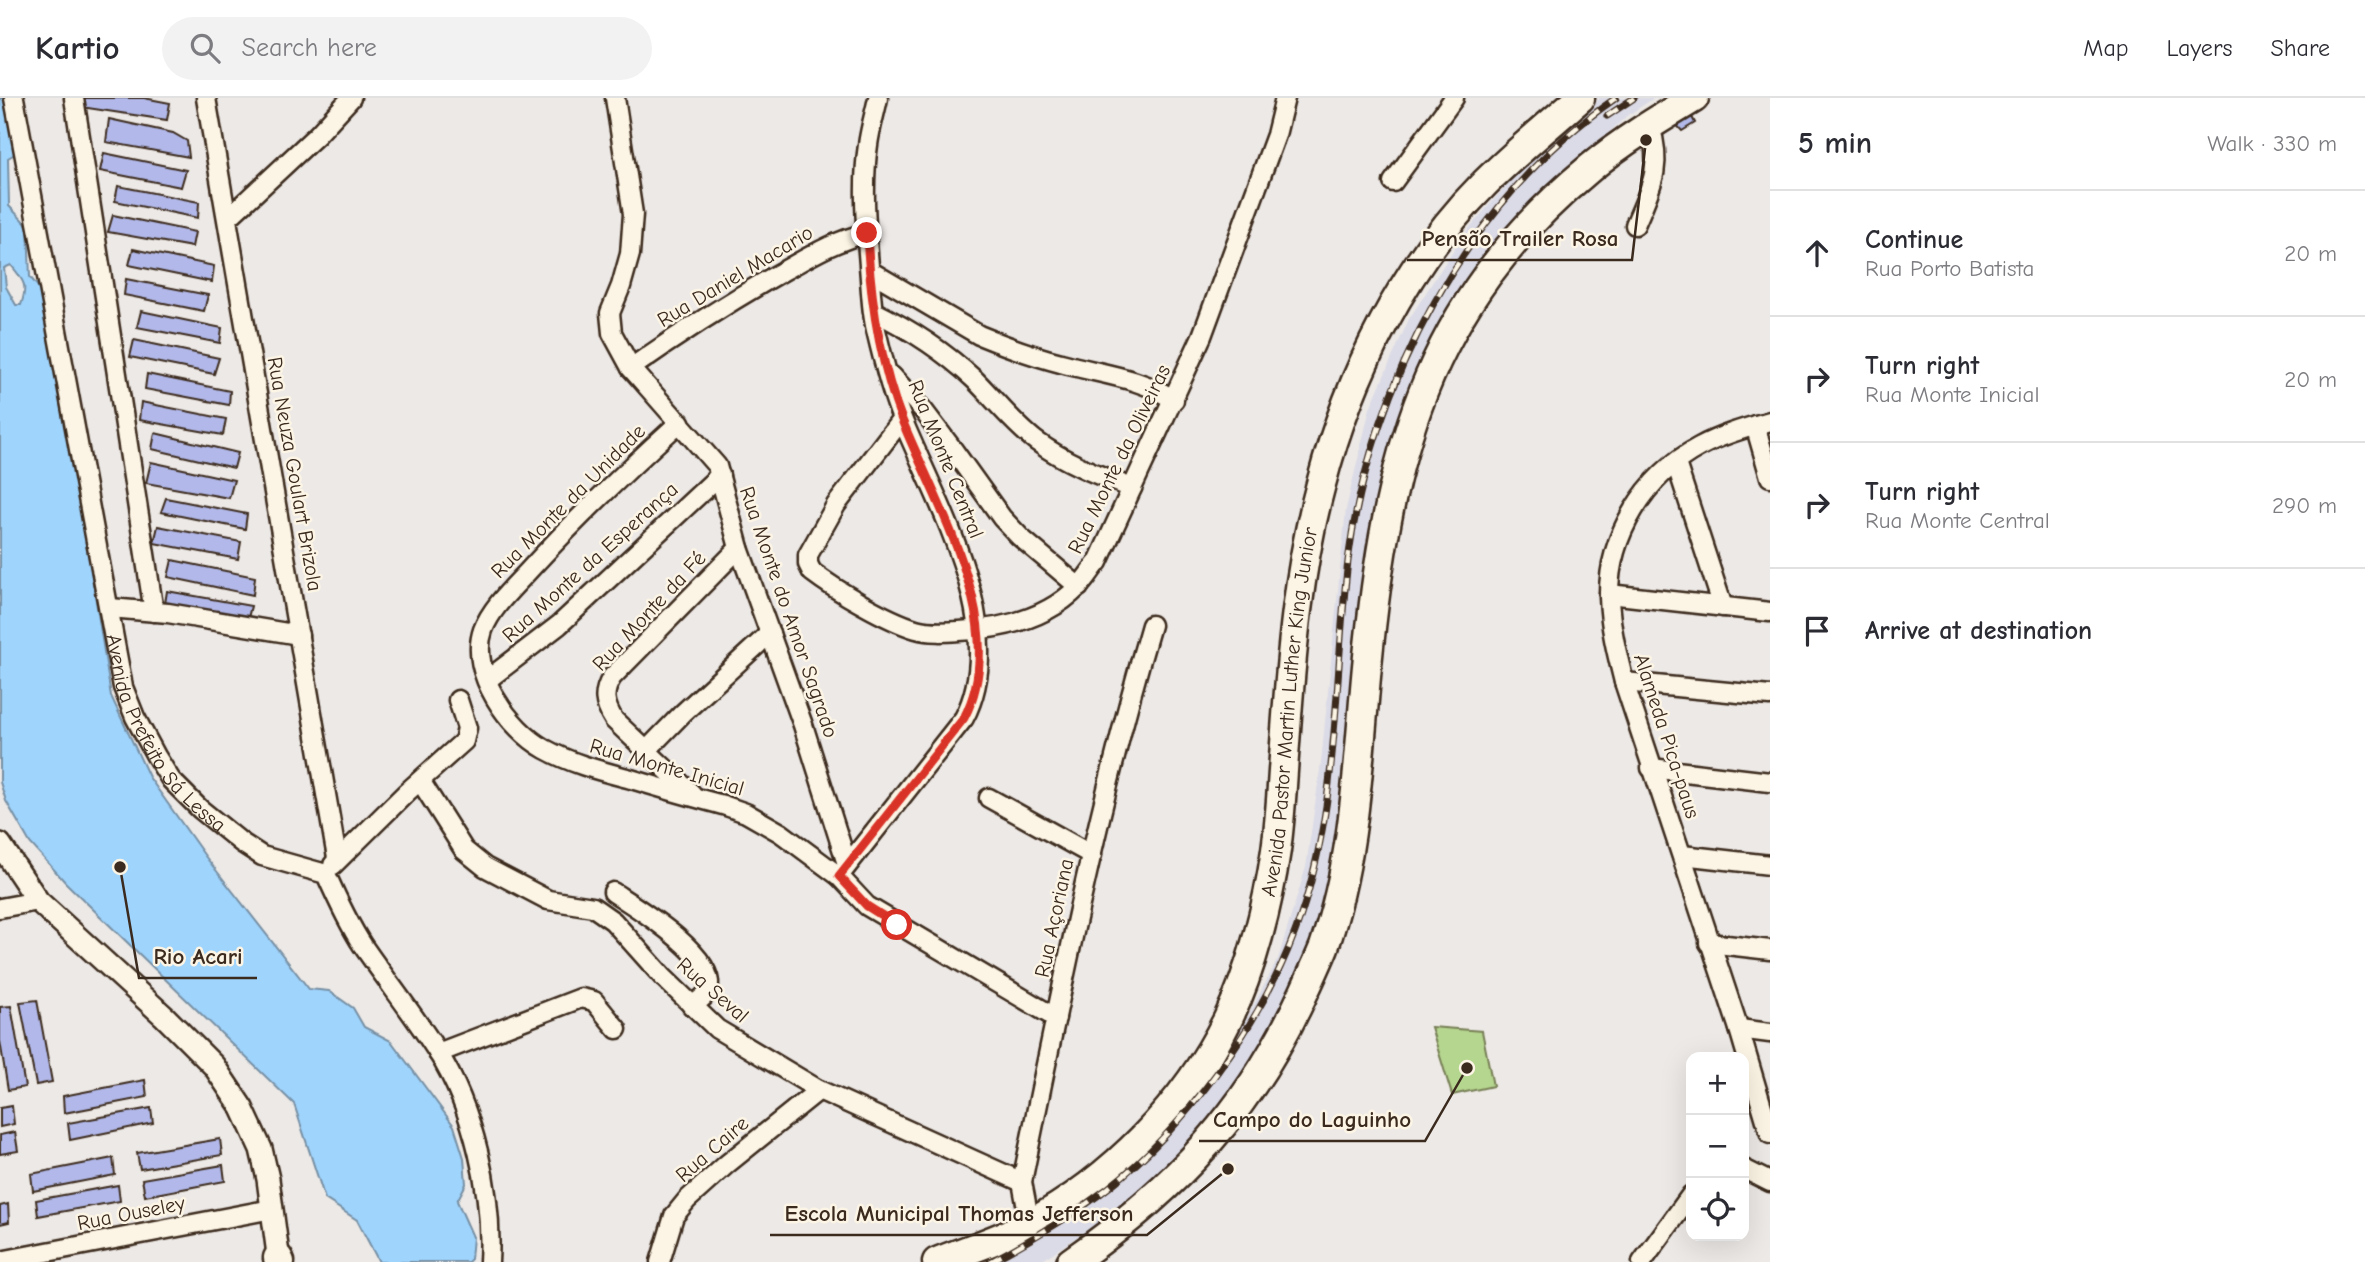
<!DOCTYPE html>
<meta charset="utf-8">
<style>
:root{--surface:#fff;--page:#f2f2f3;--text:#2b2b33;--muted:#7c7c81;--line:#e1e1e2}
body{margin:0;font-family:"Comic Neue",sans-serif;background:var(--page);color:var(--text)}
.controls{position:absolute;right:21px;bottom:21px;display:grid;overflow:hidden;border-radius:14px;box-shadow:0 7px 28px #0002}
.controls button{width:63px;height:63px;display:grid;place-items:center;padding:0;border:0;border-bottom:2px solid var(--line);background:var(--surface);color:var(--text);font:35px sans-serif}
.stop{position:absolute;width:21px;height:21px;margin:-16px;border:5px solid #d93025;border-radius:50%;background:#fff}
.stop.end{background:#d93025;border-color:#fff;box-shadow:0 2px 7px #0008}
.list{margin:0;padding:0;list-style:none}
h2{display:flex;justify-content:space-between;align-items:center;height:91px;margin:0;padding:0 28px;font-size:30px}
h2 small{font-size:23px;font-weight:400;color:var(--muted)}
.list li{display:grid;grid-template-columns:46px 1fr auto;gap:21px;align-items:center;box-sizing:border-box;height:126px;padding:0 28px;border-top:2px solid var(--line)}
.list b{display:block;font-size:26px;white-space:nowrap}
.list p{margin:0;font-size:23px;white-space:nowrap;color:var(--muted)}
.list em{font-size:23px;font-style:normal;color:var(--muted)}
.icon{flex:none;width:38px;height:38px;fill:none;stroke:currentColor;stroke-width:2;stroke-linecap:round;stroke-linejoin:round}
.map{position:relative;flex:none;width:1770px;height:1164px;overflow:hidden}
header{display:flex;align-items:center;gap:42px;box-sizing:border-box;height:98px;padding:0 35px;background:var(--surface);border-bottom:2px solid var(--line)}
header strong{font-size:33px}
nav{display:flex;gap:38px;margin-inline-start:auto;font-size:24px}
.search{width:490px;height:63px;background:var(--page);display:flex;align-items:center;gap:18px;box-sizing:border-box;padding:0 24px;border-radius:38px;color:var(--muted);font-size:26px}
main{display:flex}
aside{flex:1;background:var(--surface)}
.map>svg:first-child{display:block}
.built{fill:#dbdbe7}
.green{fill:#b5d68f;stroke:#788056;stroke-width:2}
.water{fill:#9fd4fd;stroke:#7790a4;stroke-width:2;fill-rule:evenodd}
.building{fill:#b2b9ea;stroke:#3b2a1e;stroke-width:2}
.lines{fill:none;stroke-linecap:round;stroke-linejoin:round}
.minor-casing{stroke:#3b2a1e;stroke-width:23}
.tertiary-casing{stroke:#3b2a1e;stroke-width:26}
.primary-casing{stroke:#3b2a1e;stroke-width:33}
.minor{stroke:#fcf5e5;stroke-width:18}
.tertiary{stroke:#fcf5e5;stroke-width:21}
.primary{stroke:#fcf5e5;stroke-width:28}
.rail-casing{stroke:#3b2a1e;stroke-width:7}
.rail{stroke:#fcf5e5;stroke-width:4.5;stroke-dasharray:13;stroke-linecap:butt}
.route{stroke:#d93025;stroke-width:9}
.labels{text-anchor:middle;stroke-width:5;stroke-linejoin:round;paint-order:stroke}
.street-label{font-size:21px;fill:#3b2a1e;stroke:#fcf5e5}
.leader{fill:none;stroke:#3b2a1e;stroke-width:2.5}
.callout-dot{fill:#3b2a1e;stroke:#fcf5e5;stroke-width:2.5}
.callout-label{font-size:23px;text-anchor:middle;font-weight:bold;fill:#3b2a1e;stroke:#fcf5e5;stroke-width:5;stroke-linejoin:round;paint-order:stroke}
</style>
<header>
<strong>Kartio</strong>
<div class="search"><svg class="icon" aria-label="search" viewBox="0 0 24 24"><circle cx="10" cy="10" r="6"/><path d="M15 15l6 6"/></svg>Search here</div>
<nav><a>Map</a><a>Layers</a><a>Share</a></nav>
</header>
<main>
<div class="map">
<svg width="1770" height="1164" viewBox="0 0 1770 1164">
<rect width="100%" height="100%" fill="#ede9e6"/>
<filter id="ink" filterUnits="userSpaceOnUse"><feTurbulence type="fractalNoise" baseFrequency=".0143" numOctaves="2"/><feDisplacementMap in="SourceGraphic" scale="14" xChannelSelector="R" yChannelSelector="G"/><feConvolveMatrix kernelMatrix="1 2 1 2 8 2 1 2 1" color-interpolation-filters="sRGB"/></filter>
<g filter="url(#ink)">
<path class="built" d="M1600 0H1654L1627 18 1547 91 1491 152 1437 236 1401 317 1371 415 1359 520 1348 673 1333 777 1304 870 1267 941 1204 1030 1121 1110 1039 1164H965L1174 1019 1241 931 1278 861 1306 769 1321 665 1346 411 1370 310 1409 221 1463 137 1534 56Z"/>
<path class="green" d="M1431 929 1482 933 1493 988 1452 997Z"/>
<path class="water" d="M0 0H10L20 53 8 60 9 108 28 128 30 179 40 191 59 268 111 598 149 679 205 758 309 891 329 893 353 910 364 929 391 943 454 1028 464 1060 466 1086 457 1103 473 1139 471 1161 468 1164H379L357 1122 325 1101 294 1006 66 785 30 745 6 703 0 684ZM11 167C24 183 28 187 21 207H16L6 189 4 170Z"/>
<g class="building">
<path d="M84 0H144L170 5 167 22 81 9Z"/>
<path d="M1690 15 1695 25 1682 33 1673 23Z"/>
<path d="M109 21 173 35 187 43 189 59 106 44Z"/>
<path d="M104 55 186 72 181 89 100 73Z"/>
<path d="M118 88 199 104 198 120 115 103Z"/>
<path d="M113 117 195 134 192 149 108 134Z"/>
<path d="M133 151 214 168 212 184 129 167Z"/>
<path d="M126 181 208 197 204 213 124 197Z"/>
<path d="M141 213 222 230 220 245 137 229Z"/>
<path d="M134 242 219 260 214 276 130 259Z"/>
<path d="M147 276 230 293 229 307 145 291Z"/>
<path d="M141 304 226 321 223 337 139 322Z"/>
<path d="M155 335 238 355 234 370 152 351Z"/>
<path d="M151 364 234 382 229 400 146 385Z"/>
<path d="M166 400 247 416 245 431 161 414Z"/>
<path d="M158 428 241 444 238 461 154 445Z"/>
<path d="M172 462 255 479 253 497 168 479Z"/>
<path d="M167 493 251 508 247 524 164 512Z"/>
<path d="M37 902 52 984 36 987 20 904Z"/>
<path d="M11 908 25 989 8 992 0 943V909Z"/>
<path d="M145 982 147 999 64 1015 63 998Z"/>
<path d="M12 1008 14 1026 0 1029V1010Z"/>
<path d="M151 1010 153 1025 70 1042 68 1025Z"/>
<path d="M15 1034 18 1053 0 1056V1037Z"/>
<path d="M220 1041 222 1057 140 1071 137 1055Z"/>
<path d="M113 1060 115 1077 33 1093 31 1076Z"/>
<path d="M223 1067 225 1083 145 1098 142 1081Z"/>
<path d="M118 1087 120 1103 38 1118 36 1102Z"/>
<path d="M8 1106 9 1124 0 1126V1108Z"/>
</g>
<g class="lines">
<g class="minor-casing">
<g id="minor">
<path id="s1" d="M14 0 123 589 135 619 156 658 171 682 200 711 242 745 262 758 326 776C337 801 348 825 363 848 387 883 414 917 437 953 474 1011 493 1096 489 1164"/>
<path d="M74 0 154 514"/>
<path d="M206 0 337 760"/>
<path d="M615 0 633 116 630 156 621 188 610 215 612 235 631 270 717 368 739 450 803 627 847 766"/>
<path d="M1393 84 1454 0"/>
<path d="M228 120 317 37 351 0"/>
<path d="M1635 127C1651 89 1663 70 1650 28"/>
<path d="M870 173 979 237C1006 248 1033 258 1061 265 1100 276 1140 279 1174 302"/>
<path d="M873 213C910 231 945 254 975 282 995 302 1013 325 1036 343 1066 365 1098 377 1132 390"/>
<path d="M631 270C681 235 732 202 785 172 812 157 837 142 867 135"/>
<path d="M892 278 923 312 954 353 1002 420 1020 439 1079 489"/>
<path d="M902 321 836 407 808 457V466L812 474C837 493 886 522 916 531 930 535 945 534 959 533 1002 531 1047 521 1078 489 1086 482 1091 472 1098 464L1202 238 1276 37 1285 0"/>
<path d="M1770 323C1746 330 1721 337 1699 349 1645 378 1608 438 1609 499 1610 529 1617 556 1624 584L1739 931 1770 1036"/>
<path d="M680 324C628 371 579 418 532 469 515 488 492 508 483 532 468 574 510 632 545 651 572 666 601 673 631 681 661 690 692 699 723 707L746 715 781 735 839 778 867 808 1056 920"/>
<path d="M1755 327 1770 379"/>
<path d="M1676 365 1723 509"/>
<path d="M1609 496 1770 514"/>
<path d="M110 510 168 515 299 537"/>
<path d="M487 582 559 527 720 377"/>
<path d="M1624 584 1770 598"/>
<path d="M645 654 683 615 770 535"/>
<path d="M1651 670 1770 684"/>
<path d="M421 684 464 752 485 769 548 802 593 809 613 823 663 879 717 931 819 992 1022 1084"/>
<path d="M692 696 614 622C604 606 602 595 612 579L739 450"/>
<path d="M989 700 1092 757"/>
<path d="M1682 757 1770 767"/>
<path d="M333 767 407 694 464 643 467 630 458 602"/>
<path d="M839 778 964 620C1011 531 937 406 903 323 891 295 883 262 876 232 871 211 871 190 869 168 866 129 862 87 868 47 870 31 875 15 878 0"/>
<path d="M613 794C637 810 712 855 709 888 709 897 698 903 692 908"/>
<path d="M0 810 38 803"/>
<path d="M1709 845 1770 852"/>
<path d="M1739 931 1770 935"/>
<path d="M438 955 581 900 594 903 617 931"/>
<path d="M1744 1071 1770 1084"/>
<path d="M1030 1126 1022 1084C1060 898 1097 710 1151 527"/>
<path d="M0 1163 272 1111"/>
<path d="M660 1164 674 1118 687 1102 727 1066 819 992"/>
<path d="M1642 1164 1691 1097"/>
</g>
</g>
<g class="tertiary-casing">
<path id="tertiary" d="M0 746 38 803 165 919 214 968 242 1010 261 1051 268 1081 279 1164"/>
</g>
<g class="primary-casing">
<g id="primary">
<path d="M278 1160 280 1164"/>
<path id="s2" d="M937 1164C967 1152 999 1142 1028 1127 1112 1082 1186 1007 1228 921 1252 871 1268 807 1276 752 1281 717 1282 681 1285 646 1291 559 1298 471 1321 386 1349 278 1405 165 1485 85 1515 55 1548 28 1580 0"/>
<path d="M1071 1164C1176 1091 1251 1011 1304 894 1311 879 1318 864 1324 849 1356 758 1358 663 1367 568 1387 362 1423 208 1590 70 1621 44 1659 21 1694 0"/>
</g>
</g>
<use href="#minor" class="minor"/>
<use href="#tertiary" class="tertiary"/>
<use href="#primary" class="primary"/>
<g class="rail-casing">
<g id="rail">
<path d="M1607 18 1634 0"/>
<path d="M990 1164C1031 1142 1071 1118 1108 1090 1185 1030 1261 926 1295 834 1340 714 1333 588 1348 463 1370 288 1468 101 1616 0"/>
</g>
</g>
<use href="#rail" class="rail"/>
</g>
</g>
<g class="lines" filter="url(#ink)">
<path class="route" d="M867 135C870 199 879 263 902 322 936 407 1012 529 964 620L839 778 867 808 897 827"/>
</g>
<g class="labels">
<g class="street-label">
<text transform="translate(735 178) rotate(-31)" y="7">Rua Daniel Macario</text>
<text transform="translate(946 361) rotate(68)" y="7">Rua Monte Central</text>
<text transform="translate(1119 361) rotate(-64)" y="7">Rua Monte da Oliveiras</text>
<text transform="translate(295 376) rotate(80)" y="7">Rua Neuza Goulart Brizola</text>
<text transform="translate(568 403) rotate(-45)" y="7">Rua Monte da Unidade</text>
<text transform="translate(590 464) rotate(-42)" y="7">Rua Monte da Esperança</text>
<text transform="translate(649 513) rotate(-47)" y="7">Rua Monte da Fé</text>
<text transform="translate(789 514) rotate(71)" y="7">Rua Monte do Amor Sagrado</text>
<text dy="7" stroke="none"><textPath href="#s2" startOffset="705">Avenida Pastor Martin Luther King Junior</textPath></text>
<text dy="7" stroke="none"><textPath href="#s1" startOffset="660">Avenida Prefeito Sá Lessa</textPath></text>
<text transform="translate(1667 638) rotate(72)" y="7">Alameda Pica-paus</text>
<text transform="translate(667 669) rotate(16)" y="7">Rua Monte Inicial</text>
<text transform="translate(1054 820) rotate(-78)" y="7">Rua Açoriana</text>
<text transform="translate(713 892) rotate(41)" y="7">Rua Seval</text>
<text transform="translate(712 1051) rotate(-41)" y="7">Rua Caire</text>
<text transform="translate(131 1115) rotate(-11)" y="7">Rua Ouseley</text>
</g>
</g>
<path class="leader" d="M1646 42L1632 162H1407M120 769L139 880H257M1467 970L1425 1043H1199M1228 1071L1147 1137H770"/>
<g class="callout-dot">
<circle cx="1646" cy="42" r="7"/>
<circle cx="120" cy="769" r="7"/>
<circle cx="1467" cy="970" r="7"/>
<circle cx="1228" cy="1071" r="7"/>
</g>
<g class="callout-label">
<text x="1520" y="148">Pensão Trailer Rosa</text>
<text x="198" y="866">Rio Acari</text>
<text x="1312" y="1029">Campo do Laguinho</text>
<text x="959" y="1123">Escola Municipal Thomas Jefferson</text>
</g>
</svg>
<div class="controls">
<button>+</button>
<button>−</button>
<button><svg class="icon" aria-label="locate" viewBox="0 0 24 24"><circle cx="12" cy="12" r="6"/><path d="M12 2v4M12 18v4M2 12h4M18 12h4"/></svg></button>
</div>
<div class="stop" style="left:897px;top:827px"></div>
<div class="stop end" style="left:867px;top:135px"></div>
</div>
<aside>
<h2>5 min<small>Walk · 330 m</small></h2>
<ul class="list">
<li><svg class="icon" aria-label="ahead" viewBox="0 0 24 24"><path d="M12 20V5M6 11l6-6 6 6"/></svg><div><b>Continue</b><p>Rua Porto Batista</p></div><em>20 m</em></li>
<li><svg class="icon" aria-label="right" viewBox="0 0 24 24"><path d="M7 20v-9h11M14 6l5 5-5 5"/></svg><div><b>Turn right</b><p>Rua Monte Inicial</p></div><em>20 m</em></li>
<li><svg class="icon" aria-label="right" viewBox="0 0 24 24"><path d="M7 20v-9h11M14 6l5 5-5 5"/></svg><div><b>Turn right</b><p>Rua Monte Central</p></div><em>290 m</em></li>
<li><svg class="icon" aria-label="arrive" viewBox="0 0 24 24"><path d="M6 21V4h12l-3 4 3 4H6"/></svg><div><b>Arrive at destination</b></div></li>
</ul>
</aside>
</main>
